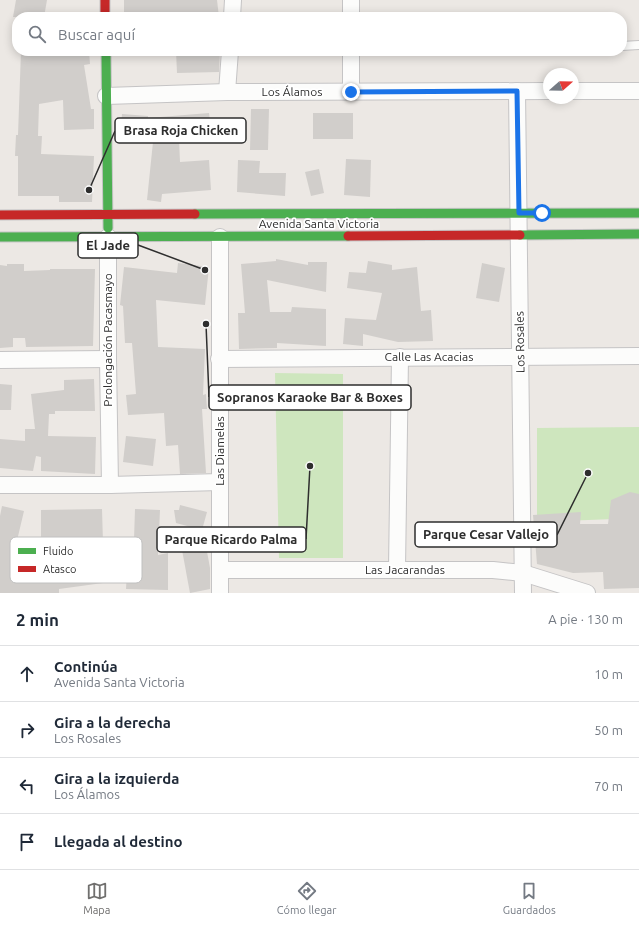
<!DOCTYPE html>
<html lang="es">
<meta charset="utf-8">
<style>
:root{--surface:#fff;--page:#f2f2f3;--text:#1f2937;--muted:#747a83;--line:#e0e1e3;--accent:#706f6e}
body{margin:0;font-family:Ubuntu,sans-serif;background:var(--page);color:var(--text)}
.compass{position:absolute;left:543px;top:68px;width:36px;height:36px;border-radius:50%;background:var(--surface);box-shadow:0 2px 10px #0003;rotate:70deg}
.stop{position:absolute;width:12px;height:12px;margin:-9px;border:3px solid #1a73e8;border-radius:50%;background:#fff}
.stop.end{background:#1a73e8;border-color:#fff;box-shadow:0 1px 4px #0008}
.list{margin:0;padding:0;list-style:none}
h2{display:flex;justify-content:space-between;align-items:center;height:52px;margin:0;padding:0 16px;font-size:17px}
h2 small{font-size:13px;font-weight:400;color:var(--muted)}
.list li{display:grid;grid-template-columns:26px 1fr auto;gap:12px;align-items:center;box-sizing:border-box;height:56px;padding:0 16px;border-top:1px solid var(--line)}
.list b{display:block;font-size:15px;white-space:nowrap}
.list p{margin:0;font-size:13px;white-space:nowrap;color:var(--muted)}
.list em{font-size:13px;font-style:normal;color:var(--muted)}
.icon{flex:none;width:22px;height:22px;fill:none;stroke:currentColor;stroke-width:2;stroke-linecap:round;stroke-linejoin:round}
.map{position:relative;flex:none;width:639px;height:593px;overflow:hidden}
.search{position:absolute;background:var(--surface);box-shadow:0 2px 10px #0003;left:12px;right:12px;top:12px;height:44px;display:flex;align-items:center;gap:10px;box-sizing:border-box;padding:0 14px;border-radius:16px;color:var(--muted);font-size:15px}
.sheet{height:276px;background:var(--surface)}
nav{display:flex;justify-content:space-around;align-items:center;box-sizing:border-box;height:56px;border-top:1px solid var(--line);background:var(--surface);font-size:11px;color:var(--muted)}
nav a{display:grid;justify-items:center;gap:2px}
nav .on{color:var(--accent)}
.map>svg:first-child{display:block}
.green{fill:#cee6be}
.building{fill:#d1cecb}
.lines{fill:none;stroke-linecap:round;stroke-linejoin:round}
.lane-casing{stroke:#c5c4c5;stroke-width:10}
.street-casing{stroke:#c5c4c5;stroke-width:18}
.fast-casing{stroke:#c5c4c5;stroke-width:11}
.jam-casing{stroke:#c5c4c5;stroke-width:11}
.lane{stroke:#fcfcfb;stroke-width:8}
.street{stroke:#fcfcfb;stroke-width:16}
.fast{stroke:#4caf50;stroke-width:9}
.jam{stroke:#c62828;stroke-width:9}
.route{stroke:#1a73e8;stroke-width:5}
.labels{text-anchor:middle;stroke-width:3.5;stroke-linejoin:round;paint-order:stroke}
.street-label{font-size:12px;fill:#2e2e2e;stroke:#fff}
.key{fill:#fff;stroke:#c0c0c0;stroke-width:1}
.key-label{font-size:11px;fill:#2e2e2e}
.leader{fill:none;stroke:#2e2e2e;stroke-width:1.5}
.callout-dot{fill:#2e2e2e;stroke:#fff;stroke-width:1.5}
.callout{fill:#fff;stroke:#2e2e2e;stroke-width:1.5}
.callout-label{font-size:13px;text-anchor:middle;font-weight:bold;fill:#2e2e2e}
</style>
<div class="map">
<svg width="639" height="593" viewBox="0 0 639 593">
<rect width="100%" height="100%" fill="#ece8e4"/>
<g class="green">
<path d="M275 373 343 374V558H279Z"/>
<path d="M639 427V518L537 522V428Z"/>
</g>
<g class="building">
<path d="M16 0H47L44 17H13Z"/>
<path d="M124 0H217L219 17H124Z"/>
<path d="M21 51H89L90 64 84 65 91 109H94V129L64 130 63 100 39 104 38 136H42L41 154 94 156 92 202H59V196H18V156H15L16 135H18Z"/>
<path d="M176 51H220L219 72 177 73Z"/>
<path d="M251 109H269L268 150H250Z"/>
<path d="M209 113 212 136 179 139 180 162 209 160 211 190 162 194 161 202 147 200 153 142 120 139 122 114 148 116V118Z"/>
<rect x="313" y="113" width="40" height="26"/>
<path d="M346 159 371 160 370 197 344 195Z"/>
<path d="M238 160 260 161 259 173H286L285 196 237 192Z"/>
<path d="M319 169 324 193 311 196 305 172Z"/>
<path d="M276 259 308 265V262H327L326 292 267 280 270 312H291L292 307 326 309V346L277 343V348L239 349 238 313H245L241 264 276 261Z"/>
<path d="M368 261 392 265V270L417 267 421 311 431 310 433 341 398 342 363 334V346L343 344 345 318 376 320 382 293 347 288 349 272 366 273Z"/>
<path d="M178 263 209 267 205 305 156 300 158 347 205 349 203 395 206 394 207 409H202L206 473 180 474 178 445 166 446 164 413 128 415 126 395 136 394 132 343H125L123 306 120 305 124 267 177 273Z"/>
<path d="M482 263 505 268 499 302 476 298Z"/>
<path d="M7 264H24V271L50 270V269H95L93 346 26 347 25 338H13V347L0 348V265L7 266Z"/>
<path d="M94 379 95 411H55V414H49L48 436 96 437 95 474 41 471V457L36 456 33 471 0 468V439L25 441V429H35L31 394 64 390V380Z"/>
<path d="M0 384 12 385 11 410H0Z"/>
<path d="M126 436 156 439 153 466 123 462Z"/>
<path d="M630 492 639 494V588L604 589 603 572 573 573 537 564 533 515 581 512 580 524H608L611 500Z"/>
<path d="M180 505 207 512 202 530 176 523 174 510H179Z"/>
<path d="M2 506 24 511 10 570H102L103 583 59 589V593H0V516Z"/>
<path d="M102 509 103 543H98V548H41V510Z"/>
<path d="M135 509 160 510 158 555 168 553V590L126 589 127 570H133Z"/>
<path d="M206 546 210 568V589L190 593 182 550Z"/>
</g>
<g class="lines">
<g class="lane-casing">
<path id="lane" d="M622 46 639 45"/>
</g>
<g class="street-casing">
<g id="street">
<path d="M232 17 233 0"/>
<path d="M351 17V0"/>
<path d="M351 91V51"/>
<path d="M517 91 523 593"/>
<path d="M573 91H639"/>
<path d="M227 92 230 51"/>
<path d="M106 96 227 92 549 91"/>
<path d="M108 237V359L110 485"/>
<path d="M219 359 639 356"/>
<path d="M0 360 108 359"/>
<path d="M0 485H110L220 482"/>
<path d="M397 569 400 357"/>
<path d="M221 570H493L523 573 587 593"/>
<path d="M220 593V237"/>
</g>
</g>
<g class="fast-casing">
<g id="fast">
<path d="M106 51 108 228"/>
<path d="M195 214 639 213"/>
<path d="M520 235 639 234"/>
<path d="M0 237 348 236"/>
</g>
</g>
<g class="jam-casing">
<g id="jam">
<path d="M105 0V17"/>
<path d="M0 215 195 214"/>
<path d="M348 236 520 235"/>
</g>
</g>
<use href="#lane" class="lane"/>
<use href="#street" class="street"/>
<use href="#fast" class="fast"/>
<use href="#jam" class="jam"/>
</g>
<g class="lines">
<path class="route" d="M351 92 517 91 519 213H542"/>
</g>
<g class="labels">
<g class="street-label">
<text x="292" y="96">Los Álamos</text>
<text x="319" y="228">Avenida Santa Victoria</text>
<text transform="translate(108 340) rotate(-90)" y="4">Prolongación Pacasmayo</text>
<text transform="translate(520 342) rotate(-91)" y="4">Los Rosales</text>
<text x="429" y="361">Calle Las Acacias</text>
<text transform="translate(220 451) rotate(-90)" y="4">Las Diamelas</text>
<text x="405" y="574">Las Jacarandas</text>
</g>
</g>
<rect x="10" y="537" width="132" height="46" rx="6" class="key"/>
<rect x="18" y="548" width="18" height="6" fill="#4caf50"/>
<rect x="18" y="566" width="18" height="6" fill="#c62828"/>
<g class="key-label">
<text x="43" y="555">Fluido</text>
<text x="43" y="573">Atasco</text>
</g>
<path class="leader" d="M89 190L115 131M205 270L138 245M206 324L209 397M588 473L557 535M310 466L306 539"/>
<g class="callout-dot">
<circle cx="89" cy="190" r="4"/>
<circle cx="205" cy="270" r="4"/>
<circle cx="206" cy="324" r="4"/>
<circle cx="588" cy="473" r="4"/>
<circle cx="310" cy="466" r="4"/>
</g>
<g class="callout">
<rect x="115" y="118" width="131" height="25" rx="4"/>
<rect x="78" y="233" width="60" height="25" rx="4"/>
<rect x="209" y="385" width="202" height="25" rx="4"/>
<rect x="415" y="522" width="142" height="25" rx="4"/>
<rect x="157" y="527" width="149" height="25" rx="4"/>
</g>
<g class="callout-label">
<text x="181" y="135">Brasa Roja Chicken</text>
<text x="108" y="250">El Jade</text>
<text x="310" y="402">Sopranos Karaoke Bar &amp; Boxes</text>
<text x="486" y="539">Parque Cesar Vallejo</text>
<text x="231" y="544">Parque Ricardo Palma</text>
</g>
</svg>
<svg class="compass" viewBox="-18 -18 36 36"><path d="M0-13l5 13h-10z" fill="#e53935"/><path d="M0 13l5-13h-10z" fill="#747a83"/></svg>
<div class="stop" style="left:542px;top:213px"></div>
<div class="stop end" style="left:351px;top:92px"></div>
<div class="search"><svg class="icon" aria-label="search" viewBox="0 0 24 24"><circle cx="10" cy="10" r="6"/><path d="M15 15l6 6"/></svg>Buscar aquí</div>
</div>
<section class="sheet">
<h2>2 min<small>A pie · 130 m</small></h2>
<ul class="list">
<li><svg class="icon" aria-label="ahead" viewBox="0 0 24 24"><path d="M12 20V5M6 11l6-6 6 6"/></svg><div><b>Continúa</b><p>Avenida Santa Victoria</p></div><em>10 m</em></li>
<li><svg class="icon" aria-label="right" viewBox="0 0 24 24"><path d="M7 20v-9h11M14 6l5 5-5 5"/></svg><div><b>Gira a la derecha</b><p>Los Rosales</p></div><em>50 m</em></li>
<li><svg class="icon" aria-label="left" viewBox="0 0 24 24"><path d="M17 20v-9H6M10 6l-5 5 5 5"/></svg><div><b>Gira a la izquierda</b><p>Los Álamos</p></div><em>70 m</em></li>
<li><svg class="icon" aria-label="arrive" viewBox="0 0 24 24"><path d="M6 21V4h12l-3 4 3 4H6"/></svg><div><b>Llegada al destino</b></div></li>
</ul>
</section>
<nav>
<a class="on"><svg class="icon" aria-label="map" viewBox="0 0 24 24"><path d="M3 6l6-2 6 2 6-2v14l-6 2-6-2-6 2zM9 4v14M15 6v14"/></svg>Mapa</a>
<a><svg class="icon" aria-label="directions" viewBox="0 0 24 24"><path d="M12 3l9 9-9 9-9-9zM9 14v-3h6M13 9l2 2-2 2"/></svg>Cómo llegar</a>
<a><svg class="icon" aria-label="saved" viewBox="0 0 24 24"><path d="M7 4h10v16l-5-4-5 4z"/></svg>Guardados</a>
</nav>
